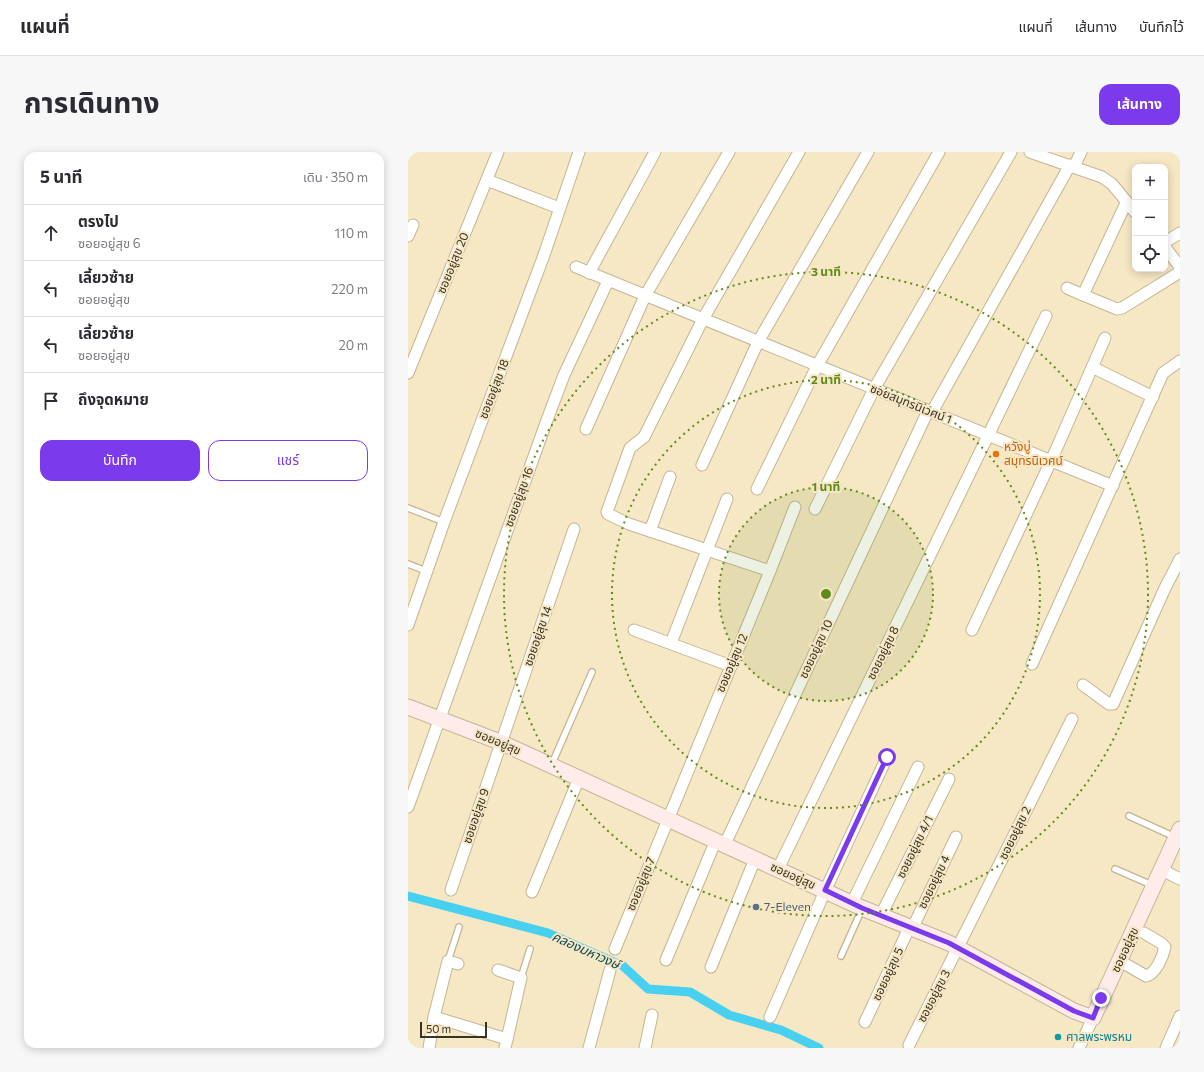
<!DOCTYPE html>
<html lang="th">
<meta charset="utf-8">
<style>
:root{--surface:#fff;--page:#f7f7f7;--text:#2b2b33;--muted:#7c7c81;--line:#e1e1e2;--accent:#7c3aed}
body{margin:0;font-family:Commissioner,"Noto Sans Thai",sans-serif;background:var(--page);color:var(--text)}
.controls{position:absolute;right:12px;top:12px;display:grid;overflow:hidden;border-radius:8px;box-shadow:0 2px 10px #0003}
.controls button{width:36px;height:36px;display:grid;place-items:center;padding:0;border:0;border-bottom:1px solid var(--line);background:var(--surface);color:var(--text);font:20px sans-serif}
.scale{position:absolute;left:12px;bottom:10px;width:67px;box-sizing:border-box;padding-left:4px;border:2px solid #383225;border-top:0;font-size:11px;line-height:14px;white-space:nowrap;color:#383225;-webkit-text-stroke:3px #f6e7c5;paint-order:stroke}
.stop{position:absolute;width:12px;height:12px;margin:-9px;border:3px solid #7c3aed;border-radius:50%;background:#fff}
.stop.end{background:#7c3aed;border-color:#fff;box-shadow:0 1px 4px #0008}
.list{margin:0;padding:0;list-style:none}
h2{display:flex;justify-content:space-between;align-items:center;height:52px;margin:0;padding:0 16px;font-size:17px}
h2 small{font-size:13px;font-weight:400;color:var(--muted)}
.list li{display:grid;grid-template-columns:26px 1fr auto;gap:12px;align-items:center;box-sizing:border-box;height:56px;padding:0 16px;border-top:1px solid var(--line)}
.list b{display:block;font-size:15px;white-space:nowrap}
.list p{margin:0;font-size:13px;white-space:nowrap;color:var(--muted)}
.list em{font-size:13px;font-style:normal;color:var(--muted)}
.actions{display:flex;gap:8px;padding:12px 16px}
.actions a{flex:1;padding:9px 0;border:1px solid var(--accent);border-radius:12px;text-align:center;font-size:14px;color:var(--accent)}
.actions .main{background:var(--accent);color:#fff}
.icon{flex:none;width:22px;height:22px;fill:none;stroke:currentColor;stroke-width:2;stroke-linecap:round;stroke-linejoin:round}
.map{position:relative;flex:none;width:772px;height:896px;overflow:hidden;border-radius:12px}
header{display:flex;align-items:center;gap:24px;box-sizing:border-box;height:56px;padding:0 20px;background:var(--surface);border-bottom:1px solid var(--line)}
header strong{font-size:19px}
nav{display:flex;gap:22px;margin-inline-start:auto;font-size:14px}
.intro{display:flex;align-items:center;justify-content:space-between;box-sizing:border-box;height:96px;padding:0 24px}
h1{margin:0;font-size:28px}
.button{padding:10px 18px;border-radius:12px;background:var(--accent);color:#fff;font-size:14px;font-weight:700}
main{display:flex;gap:24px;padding:0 24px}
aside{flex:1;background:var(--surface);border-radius:12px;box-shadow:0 2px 10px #0003}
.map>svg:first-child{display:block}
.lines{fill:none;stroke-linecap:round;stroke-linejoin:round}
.canal{stroke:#47d0ef;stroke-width:9}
.lane-casing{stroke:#c4b595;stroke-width:8}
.street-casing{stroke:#c4b595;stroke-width:13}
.secondary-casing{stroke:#c4b595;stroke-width:17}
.lane{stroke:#fff;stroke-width:5.5}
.street{stroke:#fff;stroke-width:11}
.secondary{stroke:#fdece9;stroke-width:15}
.route{stroke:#7c3aed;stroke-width:5}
.ring{fill:none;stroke:#618b19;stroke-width:2;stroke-dasharray:2 4}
.food-dot{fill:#e8710a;stroke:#f6e7c5;stroke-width:1.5}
.service-dot{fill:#5c6f8a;stroke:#f6e7c5;stroke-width:1.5}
.culture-dot{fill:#0f9aa8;stroke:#f6e7c5;stroke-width:1.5}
.labels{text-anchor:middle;stroke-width:4;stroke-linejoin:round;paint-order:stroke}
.street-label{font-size:12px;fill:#383225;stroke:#f6e7c5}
.food-label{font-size:12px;fill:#c56008;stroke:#f6e7c5;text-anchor:start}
.service-label{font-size:12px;fill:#4e5e75;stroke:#f6e7c5;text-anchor:start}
.culture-label{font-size:12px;fill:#0d838f;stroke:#f6e7c5;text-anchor:start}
.water-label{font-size:13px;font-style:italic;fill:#074552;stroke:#f6e7c5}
.centre{fill:#618b19;stroke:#f6e7c5;stroke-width:2}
.ring-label{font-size:12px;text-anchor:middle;font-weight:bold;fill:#618b19;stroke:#f6e7c5;stroke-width:4;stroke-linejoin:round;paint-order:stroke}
</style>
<header>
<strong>แผนที่</strong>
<nav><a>แผนที่</a><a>เส้นทาง</a><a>บันทึกไว้</a></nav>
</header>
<div class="intro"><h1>การเดินทาง</h1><a class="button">เส้นทาง</a></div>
<main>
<aside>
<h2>5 นาที<small>เดิน · 350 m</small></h2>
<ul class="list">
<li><svg class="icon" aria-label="ahead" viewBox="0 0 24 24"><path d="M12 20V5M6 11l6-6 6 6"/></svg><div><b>ตรงไป</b><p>ซอยอยู่สุข 6</p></div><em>110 m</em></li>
<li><svg class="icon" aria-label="left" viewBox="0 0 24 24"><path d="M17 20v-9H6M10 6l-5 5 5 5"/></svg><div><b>เลี้ยวซ้าย</b><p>ซอยอยู่สุข</p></div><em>220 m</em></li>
<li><svg class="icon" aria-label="left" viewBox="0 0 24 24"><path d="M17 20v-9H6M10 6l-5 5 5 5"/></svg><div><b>เลี้ยวซ้าย</b><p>ซอยอยู่สุข</p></div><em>20 m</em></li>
<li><svg class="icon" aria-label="arrive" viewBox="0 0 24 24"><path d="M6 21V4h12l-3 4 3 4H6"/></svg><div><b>ถึงจุดหมาย</b></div></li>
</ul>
<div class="actions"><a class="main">บันทึก</a><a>แชร์</a></div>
</aside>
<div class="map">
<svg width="772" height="896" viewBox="0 0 772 896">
<rect width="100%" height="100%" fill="#f6e7c5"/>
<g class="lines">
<path class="canal" d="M0 744 140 781 215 814 240 837 282 840 321 863 373 878 411 896"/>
<g class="lane-casing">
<g id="lane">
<path d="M0 356 36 370"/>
<path d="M0 412 18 419"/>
<path d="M143 614 184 520"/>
<path d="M721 664 767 685"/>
<path d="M707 717 746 734"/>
<path d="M433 804 454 757"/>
<path d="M40 809 51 775"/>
<path d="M113 826 122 797"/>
</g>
</g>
<g class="street-casing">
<g id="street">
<path d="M622 0 694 25 704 32 727 60"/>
<path d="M666 15 673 0"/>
<path d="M79 28 151 56"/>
<path d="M718 51 675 143 709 157 714 156 772 120"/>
<path d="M0 84 5 73"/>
<path d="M757 90 772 81"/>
<path d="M757 95 772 115"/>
<path d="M168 115 705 334"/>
<path d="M181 121 247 0"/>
<path d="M659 136 675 143"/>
<path d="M684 215 745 245"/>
<path d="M0 221 90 0"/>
<path d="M524 260 662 13"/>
<path d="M178 277 237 144 321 0"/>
<path d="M294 313 350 190 460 0"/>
<path d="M349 337 409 214 531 0"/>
<path d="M407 357 466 237 603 0"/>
<path d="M242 379 262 325"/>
<path d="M362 419 221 372 200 362 199 360 222 296 236 285 295 167 391 0"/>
<path d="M0 473 36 370 136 103 171 0"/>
<path d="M226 478 323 514"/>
<path d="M564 478 643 309 697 186"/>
<path d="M263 491 319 347"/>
<path d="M624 512 755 221 772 209"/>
<path d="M675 533 701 552H705L757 436 772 407"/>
<path d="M0 655 139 268 156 223 200 129"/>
<path d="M317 692 520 259"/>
<path d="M370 717 638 164"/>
<path d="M754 718 772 727"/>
<path d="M43 738 166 377"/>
<path d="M124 740 171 626"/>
<path d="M444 751 510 615"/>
<path d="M473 763 541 627"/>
<path d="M505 775 548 685"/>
<path d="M207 797 362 419 387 355"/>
<path d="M258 808 308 688"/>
<path d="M712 809 738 824C748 822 755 804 757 795L753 791 736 781"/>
<path d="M50 812 40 809 26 865 99 887"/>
<path d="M303 815 347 707"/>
<path d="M90 818 113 826 97 896"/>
<path d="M362 865 417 739 479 605"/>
<path d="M457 870 502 774"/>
<path d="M501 893 664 567"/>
<path d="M21 896 26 865"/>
<path d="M181 896 202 818"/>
<path d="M237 896 244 863"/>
<path d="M671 896 685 866"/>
<path d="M758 896 772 864"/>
</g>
</g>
<g class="secondary-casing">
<path id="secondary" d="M0 555 92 590 454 756 541 791 666 859 685 866 772 677"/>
</g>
<use href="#lane" class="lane"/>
<use href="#street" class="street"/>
<use href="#secondary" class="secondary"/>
</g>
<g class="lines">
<path class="route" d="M479 605 417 738 454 756 541 791 666 859 685 866 693 846"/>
</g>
<circle cx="418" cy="442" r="107" fill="#618b19" fill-opacity=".12"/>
<g class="ring">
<circle cx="418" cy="442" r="107"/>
<circle cx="418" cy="442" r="214"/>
<circle cx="418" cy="442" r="322"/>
</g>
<circle class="food-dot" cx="588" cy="302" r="4"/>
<circle class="service-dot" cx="348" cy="755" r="4"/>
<circle class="culture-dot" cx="650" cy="885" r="4"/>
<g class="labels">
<g class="street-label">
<text transform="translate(45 111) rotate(-68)" y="4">ซอยอยู่สุข 20</text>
<text transform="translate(86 237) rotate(-69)" y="4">ซอยอยู่สุข 18</text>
<text transform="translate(503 252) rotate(22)" y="4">ซอยสมุทรนิเวศน์ 1</text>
<text transform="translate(111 345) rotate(-70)" y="4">ซอยอยู่สุข 16</text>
<text transform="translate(130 484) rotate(-71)" y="4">ซอยอยู่สุข 14</text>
<text transform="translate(408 497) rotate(-65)" y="4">ซอยอยู่สุข 10</text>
<text transform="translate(475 501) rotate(-64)" y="4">ซอยอยู่สุข 8</text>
<text transform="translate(324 511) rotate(-67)" y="4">ซอยอยู่สุข 12</text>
<text transform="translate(90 590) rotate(23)" y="4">ซอยอยู่สุข</text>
<text transform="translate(68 664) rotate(-71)" y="4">ซอยอยู่สุข 9</text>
<text transform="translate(607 681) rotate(-64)" y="4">ซอยอยู่สุข 2</text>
<text transform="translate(507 695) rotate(-64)" y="4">ซอยอยู่สุข 4/1</text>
<text transform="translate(385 724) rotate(24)" y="4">ซอยอยู่สุข</text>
<text transform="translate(526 730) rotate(-64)" y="4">ซอยอยู่สุข 4</text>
<text transform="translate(233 732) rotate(-68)" y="4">ซอยอยู่สุข 7</text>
<text transform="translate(717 798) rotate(-65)" y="4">ซอยอยู่สุข</text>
<text transform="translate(480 822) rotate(-65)" y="4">ซอยอยู่สุข 5</text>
<text transform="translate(526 844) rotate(-63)" y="4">ซอยอยู่สุข 3</text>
</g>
<g class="food-label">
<text x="596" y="299">หวังบู่<tspan x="596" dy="14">สมุทรนิเวศน์</tspan></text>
</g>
<g class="service-label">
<text x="356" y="759">7-Eleven</text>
</g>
<g class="culture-label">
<text x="658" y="889">ศาลพระพรหม</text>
</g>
<g class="water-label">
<text transform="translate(178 798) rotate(24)" y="5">คลองมหาวงษ์</text>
</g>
</g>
<circle cx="418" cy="442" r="6" class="centre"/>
<g class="ring-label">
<text x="418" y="124">3 นาที</text>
<text x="418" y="232">2 นาที</text>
<text x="418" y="339">1 นาที</text>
</g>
</svg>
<div class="controls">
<button>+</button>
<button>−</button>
<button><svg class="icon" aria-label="locate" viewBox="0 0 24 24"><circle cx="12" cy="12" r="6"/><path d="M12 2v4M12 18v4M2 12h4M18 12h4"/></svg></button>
</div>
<div class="scale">50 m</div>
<div class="stop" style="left:479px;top:605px"></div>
<div class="stop end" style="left:693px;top:846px"></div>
</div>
</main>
